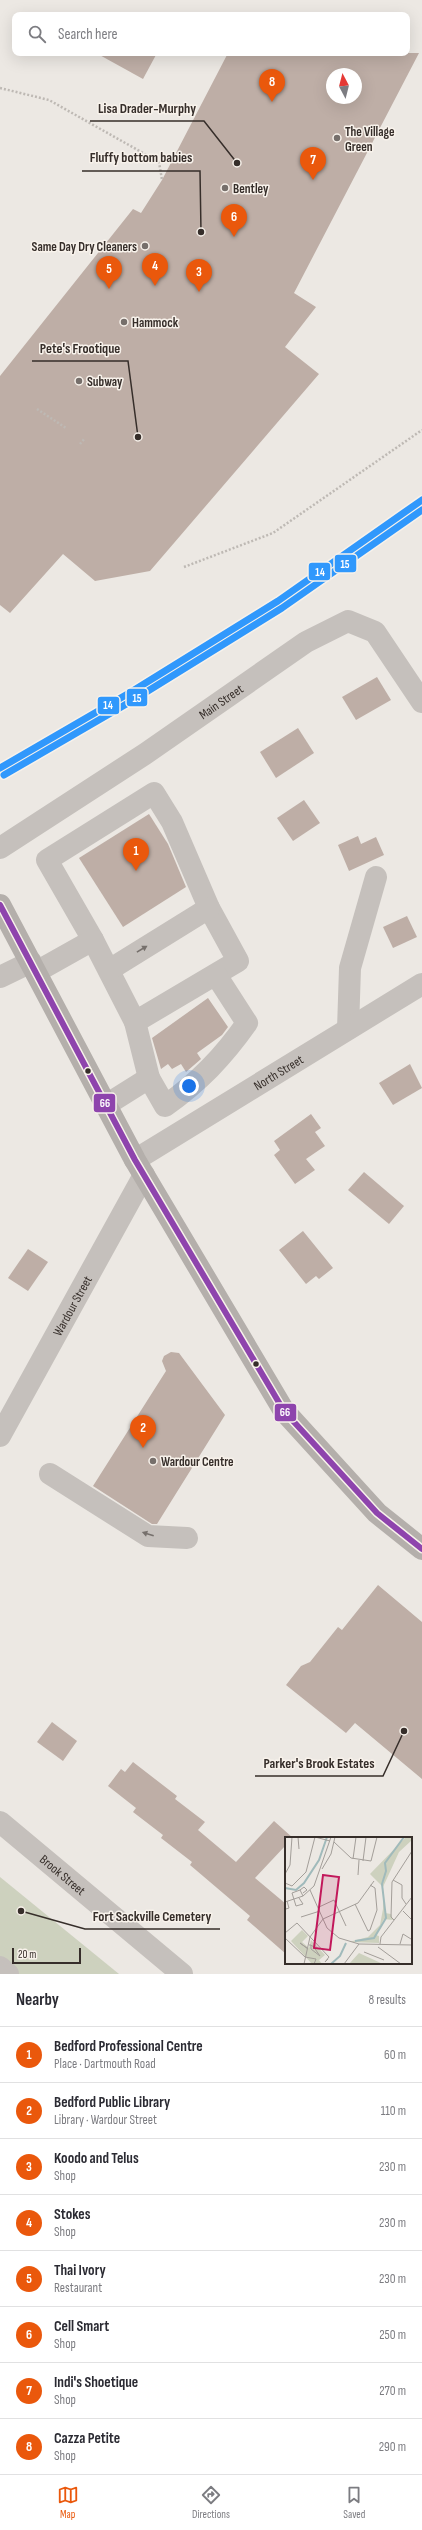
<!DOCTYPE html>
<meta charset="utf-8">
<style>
:root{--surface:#fff;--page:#f2f2f3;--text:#2b2b33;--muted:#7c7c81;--line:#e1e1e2;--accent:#ea580c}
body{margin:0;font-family:"Sofia Sans Condensed",sans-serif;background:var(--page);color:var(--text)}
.compass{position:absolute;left:326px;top:68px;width:36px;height:36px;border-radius:50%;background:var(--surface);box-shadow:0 4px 16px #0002;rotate:353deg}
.scale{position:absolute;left:12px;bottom:10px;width:69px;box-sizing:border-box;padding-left:4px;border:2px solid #362e2a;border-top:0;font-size:11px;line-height:14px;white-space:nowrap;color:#362e2a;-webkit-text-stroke:3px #f8f2eb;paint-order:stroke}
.you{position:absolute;left:189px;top:1086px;width:14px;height:14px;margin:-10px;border:3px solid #fff;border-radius:50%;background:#1a73e8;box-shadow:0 0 0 6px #1a73e833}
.badge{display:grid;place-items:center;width:26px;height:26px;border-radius:50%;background:var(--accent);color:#fff;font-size:13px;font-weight:700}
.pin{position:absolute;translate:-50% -33px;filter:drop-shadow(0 1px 2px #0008)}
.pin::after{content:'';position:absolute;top:21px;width:14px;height:12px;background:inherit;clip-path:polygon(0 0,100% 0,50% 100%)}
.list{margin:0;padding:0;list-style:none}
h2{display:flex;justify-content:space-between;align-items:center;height:52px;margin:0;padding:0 16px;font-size:17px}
h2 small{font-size:13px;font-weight:400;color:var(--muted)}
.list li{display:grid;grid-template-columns:26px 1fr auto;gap:12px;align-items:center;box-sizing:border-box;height:56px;padding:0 16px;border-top:1px solid var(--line)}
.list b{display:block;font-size:15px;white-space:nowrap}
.list p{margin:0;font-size:13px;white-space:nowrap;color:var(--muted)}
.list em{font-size:13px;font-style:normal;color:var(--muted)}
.icon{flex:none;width:22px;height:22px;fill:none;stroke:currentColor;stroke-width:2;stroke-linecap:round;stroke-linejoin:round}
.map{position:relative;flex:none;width:422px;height:1974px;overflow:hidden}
.search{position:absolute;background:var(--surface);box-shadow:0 4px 16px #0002;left:12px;right:12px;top:12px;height:44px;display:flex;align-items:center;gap:10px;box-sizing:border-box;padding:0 14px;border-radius:8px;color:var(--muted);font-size:15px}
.sheet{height:500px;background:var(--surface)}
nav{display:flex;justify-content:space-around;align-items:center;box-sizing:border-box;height:56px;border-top:1px solid var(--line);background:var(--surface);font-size:11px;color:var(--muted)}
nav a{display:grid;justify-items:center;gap:2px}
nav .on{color:var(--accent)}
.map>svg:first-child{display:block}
.green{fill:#cdd1be}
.building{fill:#beaea6;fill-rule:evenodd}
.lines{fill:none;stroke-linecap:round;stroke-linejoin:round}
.path{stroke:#beb9b4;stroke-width:2.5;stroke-dasharray:2 2;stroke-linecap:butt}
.minor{stroke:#c5c0bc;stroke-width:22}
.major{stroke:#b4afab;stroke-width:22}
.bus-1-casing{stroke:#f8f2eb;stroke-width:9}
.bus-1{stroke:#8e44ad;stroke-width:6}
.rail-1-casing{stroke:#f8f2eb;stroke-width:10}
.rail-2-casing{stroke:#f8f2eb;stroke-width:10}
.rail-1{stroke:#3098fc;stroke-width:7}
.rail-2{stroke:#3098fc;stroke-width:7}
.oneway{fill:#76706c}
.poi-dot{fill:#766f6b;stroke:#f8f2eb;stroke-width:1.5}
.bus-dot{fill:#362e2a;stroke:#f8f2eb;stroke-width:1.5}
.labels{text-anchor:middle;stroke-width:3;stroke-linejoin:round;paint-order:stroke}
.poi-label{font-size:13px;font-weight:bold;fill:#362e2a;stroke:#f8f2eb;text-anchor:start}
.street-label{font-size:13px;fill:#362e2a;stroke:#f8f2eb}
.inset-river{fill:none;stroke:#a0babb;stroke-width:2}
.inset-road{fill:none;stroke:#a39e99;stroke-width:1}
.view{fill:#c2185b;fill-opacity:0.15;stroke:#c2185b;stroke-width:2}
.inset-edge{fill:none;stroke:#362e2a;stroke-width:2}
.leader{fill:none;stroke:#362e2a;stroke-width:1.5}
.callout-dot{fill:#362e2a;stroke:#f8f2eb;stroke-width:1.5}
.callout-label{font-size:14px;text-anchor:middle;font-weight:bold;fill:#362e2a;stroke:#f8f2eb;stroke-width:3;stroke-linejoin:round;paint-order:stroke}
.line-badge{stroke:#f8f2eb;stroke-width:1.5}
.badge-label{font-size:11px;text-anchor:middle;font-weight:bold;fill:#fff}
</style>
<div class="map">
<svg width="422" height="1974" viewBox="0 0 422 1974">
<rect width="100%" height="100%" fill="#ece8e3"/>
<path class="green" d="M0 1877 119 1974H0Z"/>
<g class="building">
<path d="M96 53H157L143 79Z"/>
<path d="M228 53H419L294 293 316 307 285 347 319 374 150 571 95 581 63 554 10 613 0 605V376L133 209 141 213 162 180ZM332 74H356V98H332Z"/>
<path d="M377 677 391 700 356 720 342 697Z"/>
<path d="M298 728 314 753 276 778 260 752Z"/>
<path d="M304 800 320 823 293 841 277 818Z"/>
<path d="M149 814 168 844 186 887 123 927 79 858Z"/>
<path d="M358 836 361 844 376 837 384 855 349 871 338 845Z"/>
<path d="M407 916 417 937 393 948 383 927Z"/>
<path d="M208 998 228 1027 222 1035 197 1053 201 1059 186 1072 181 1064 172 1069 168 1064 161 1069 152 1038Z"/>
<path d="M410 1064 422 1088 393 1105 379 1083Z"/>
<path d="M311 1114 321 1128 315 1132 325 1146 306 1159 315 1170 295 1184 274 1155 280 1150 274 1141Z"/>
<path d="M364 1172 404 1206 389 1224 348 1190Z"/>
<path d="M303 1231 333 1268 319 1279 316 1276 306 1284 279 1250Z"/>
<path d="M28 1249 48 1262 28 1291 8 1278Z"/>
<path d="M171 1352 179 1353 225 1415 157 1524H152L93 1486 166 1371 162 1361 164 1356Z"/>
<path d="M378 1585 422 1622V1779L355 1723 346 1733 286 1685 301 1666 310 1662 338 1627 342 1630Z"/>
<path d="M52 1722 77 1741 63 1761 37 1742Z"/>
<path d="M133 1762 177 1796 175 1799 205 1822 198 1830 236 1862 274 1821 293 1838H286V1845L255 1878 286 1904V1954L247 1920 250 1916 190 1865 192 1862 161 1838 163 1835 133 1812 136 1808 108 1786 121 1769 125 1772Z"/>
</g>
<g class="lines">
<g class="path">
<path d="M0 88 49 100 159 162 162 180"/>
<path d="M37 409 66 428"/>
<path d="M80 444 85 438"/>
<path d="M184 567 273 533 422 430"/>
</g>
<g class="minor">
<path d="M154 793 172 822 209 908 238 961 135 1022 93 940 47 860Z"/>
<path id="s1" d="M0 848 145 754 306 642 348 621 375 632 422 702"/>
<path d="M109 970 209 908"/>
<path d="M36 972 93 940"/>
<path d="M0 977 31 962"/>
<path d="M135 1022 149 1078"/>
<path d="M348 1029 350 968 376 877"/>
<path d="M106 1105 149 1078 165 1106C199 1082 223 1057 247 1023L216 975"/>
<path id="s2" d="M135 1160 422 984"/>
<path id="s3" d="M0 1436 144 1175"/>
<path d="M50 1474 148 1536 187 1538"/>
<path id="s4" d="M0 1822 182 1974"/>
<path d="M0 1967 8 1974"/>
</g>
<path class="major" d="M0 905 135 1160 284 1411 377 1513 422 1549"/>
<g class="bus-1-casing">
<path id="bus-1" d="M0 905 135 1160 284 1411 377 1513 422 1549"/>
</g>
<use href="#bus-1" class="bus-1"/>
<g class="rail-1-casing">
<path id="rail-1" d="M0 768 131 692 278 601 422 500"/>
</g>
<g class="rail-2-casing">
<path id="rail-2" d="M4 775 135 699 282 608 422 510"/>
</g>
<use href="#rail-1" class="rail-1"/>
<use href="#rail-2" class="rail-2"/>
</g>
<defs><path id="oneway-solid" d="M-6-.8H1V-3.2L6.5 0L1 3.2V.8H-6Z"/></defs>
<g class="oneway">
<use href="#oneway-solid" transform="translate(142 949) rotate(-31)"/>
<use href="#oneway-solid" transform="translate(148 1534) rotate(-162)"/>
</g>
<g class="poi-dot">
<circle cx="337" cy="138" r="4"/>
<circle cx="225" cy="188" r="4"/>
<circle cx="145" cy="246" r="4"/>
<circle cx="124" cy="322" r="4"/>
<circle cx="79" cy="381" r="4"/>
<circle cx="153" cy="1461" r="4"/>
</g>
<g class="bus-dot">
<circle cx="88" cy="1071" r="3.5"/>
<circle cx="256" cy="1364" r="3.5"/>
</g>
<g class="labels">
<g class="poi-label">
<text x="345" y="136">The Village<tspan x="345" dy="15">Green</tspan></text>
<text x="233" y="193">Bentley</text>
<text x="137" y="251" text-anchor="end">Same Day Dry Cleaners</text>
<text x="132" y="327">Hammock</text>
<text x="87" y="386">Subway</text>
<text x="161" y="1466">Wardour Centre</text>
</g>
<g class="street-label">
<text dy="5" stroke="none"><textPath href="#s1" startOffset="265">Main Street</textPath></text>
<text dy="5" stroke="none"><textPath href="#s2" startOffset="168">North Street</textPath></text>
<text dy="5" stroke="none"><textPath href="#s3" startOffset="149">Wardour Street</textPath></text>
<text dy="5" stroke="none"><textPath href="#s4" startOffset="82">Brook Street</textPath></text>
</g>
</g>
<g transform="translate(285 1837)">
<rect width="127" height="127" fill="#ece8e3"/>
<path d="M121 0H127V3L114 15 98 50 100 76 106 77 108 83 99 82 91 98 94 99V106L64 105 83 100 95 88 98 72V50L85 37ZM17 93 23 99 17 105 24 111 26 103 40 118 34 123 37 127H27L6 104ZM74 116 98 127H64Z" fill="#cdd1be"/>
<path class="inset-river" d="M0 51 11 53 19 46 34 23 42 0M70 104 89 101 101 81 97 47 101 34 100 26 119 0M46 127 55 119 61 106"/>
<path class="inset-road" d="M13 0 14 12M30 0 45 4M49 5 66 21 86 24 92 0M68 22 71 0M78 24 81 0M37 32 46 17 50 0M0 37 5 28 7 0M73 38 74 23M108 43 117 48V61L121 67M0 46 7 49 21 35 30 0M25 53 42 91 54 101 74 107 127 108M18 59 15 53 19 50 22 53 18 56M14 61 18 67 11 69 7 56 15 53M0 65 18 59 29 49 46 0M70 67 83 94 85 93 92 73 90 51 85 48M0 69 1 72 4 71 2 64M34 70 49 63 61 89M118 74 127 83M16 80 35 74M38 82 73 66 89 44M109 83 106 80 107 45 127 14M0 96 12 86 44 120 40 125 43 122M0 101 20 120M95 107 96 100 127 60M115 107 118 97 126 102M24 108H26L27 109H28L35 119 26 112V108M93 110 116 127M22 111 15 106 23 112M79 115 99 123M20 120 31 122 29 127M19 127 25 100 38 82M59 127 74 107"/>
<path class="view" d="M38 38 54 40 45 113 29 111Z"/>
<rect width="127" height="127" class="inset-edge"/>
</g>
<path class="leader" d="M237 163L204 121H90M201 232L200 171H82M138 437L128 361H32M404 1731L383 1776H255M21 1911L85 1929H220"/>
<g class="callout-dot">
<circle cx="237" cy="163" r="4"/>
<circle cx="201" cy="232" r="4"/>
<circle cx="138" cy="437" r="4"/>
<circle cx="404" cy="1731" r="4"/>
<circle cx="21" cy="1911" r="4"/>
</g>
<g class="callout-label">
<text x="147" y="113">Lisa Drader-Murphy</text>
<text x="141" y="162">Fluffy bottom babies</text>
<text x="80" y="353">Pete's Frootique</text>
<text x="319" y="1768">Parker's Brook Estates</text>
<text x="152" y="1921">Fort Sackville Cemetery</text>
</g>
<g class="line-badge">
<rect x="334" y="554" width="23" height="19" rx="4" fill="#3098fc"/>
<rect x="308" y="562" width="23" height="19" rx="4" fill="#3098fc"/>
<rect x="126" y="688" width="22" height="19" rx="4" fill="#3098fc"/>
<rect x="97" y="696" width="23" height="19" rx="4" fill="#3098fc"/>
<rect x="93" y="1093" width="23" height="20" rx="4" fill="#8e44ad"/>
<rect x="274" y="1403" width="23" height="19" rx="4" fill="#8e44ad"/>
</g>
<g class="badge-label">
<text x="345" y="568">15</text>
<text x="320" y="576">14</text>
<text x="137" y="702">15</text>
<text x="108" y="709">14</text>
<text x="105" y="1107">66</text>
<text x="285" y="1416">66</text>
</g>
</svg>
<svg class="compass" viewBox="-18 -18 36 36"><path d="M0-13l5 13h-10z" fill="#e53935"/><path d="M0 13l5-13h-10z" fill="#7c7c81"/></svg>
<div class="scale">20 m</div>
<div class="you"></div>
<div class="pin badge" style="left:136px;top:871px">1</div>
<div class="pin badge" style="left:143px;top:1448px">2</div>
<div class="pin badge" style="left:199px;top:292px">3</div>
<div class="pin badge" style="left:155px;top:286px">4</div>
<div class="pin badge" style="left:109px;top:289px">5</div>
<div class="pin badge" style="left:234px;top:237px">6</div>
<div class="pin badge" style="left:313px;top:180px">7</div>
<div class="pin badge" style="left:272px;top:102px">8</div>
<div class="search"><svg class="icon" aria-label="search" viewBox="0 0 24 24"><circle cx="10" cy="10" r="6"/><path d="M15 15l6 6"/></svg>Search here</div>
</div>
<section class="sheet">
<h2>Nearby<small>8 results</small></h2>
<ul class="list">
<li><span class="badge">1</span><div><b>Bedford Professional Centre</b><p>Place · Dartmouth Road</p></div><em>60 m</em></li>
<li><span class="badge">2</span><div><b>Bedford Public Library</b><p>Library · Wardour Street</p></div><em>110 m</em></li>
<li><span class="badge">3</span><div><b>Koodo and Telus</b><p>Shop</p></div><em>230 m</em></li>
<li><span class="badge">4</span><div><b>Stokes</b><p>Shop</p></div><em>230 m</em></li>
<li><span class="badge">5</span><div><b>Thai Ivory</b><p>Restaurant</p></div><em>230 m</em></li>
<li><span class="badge">6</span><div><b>Cell Smart</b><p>Shop</p></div><em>250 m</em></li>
<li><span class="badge">7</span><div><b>Indi's Shoetique</b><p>Shop</p></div><em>270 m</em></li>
<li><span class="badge">8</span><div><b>Cazza Petite</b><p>Shop</p></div><em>290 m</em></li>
</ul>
</section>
<nav>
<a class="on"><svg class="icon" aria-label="map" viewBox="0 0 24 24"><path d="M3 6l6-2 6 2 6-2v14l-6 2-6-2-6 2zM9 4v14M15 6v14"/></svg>Map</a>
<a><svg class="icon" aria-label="directions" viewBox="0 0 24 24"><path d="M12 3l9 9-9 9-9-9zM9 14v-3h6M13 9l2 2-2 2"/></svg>Directions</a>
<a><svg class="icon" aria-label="saved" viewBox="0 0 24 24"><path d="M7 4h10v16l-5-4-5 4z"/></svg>Saved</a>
</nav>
